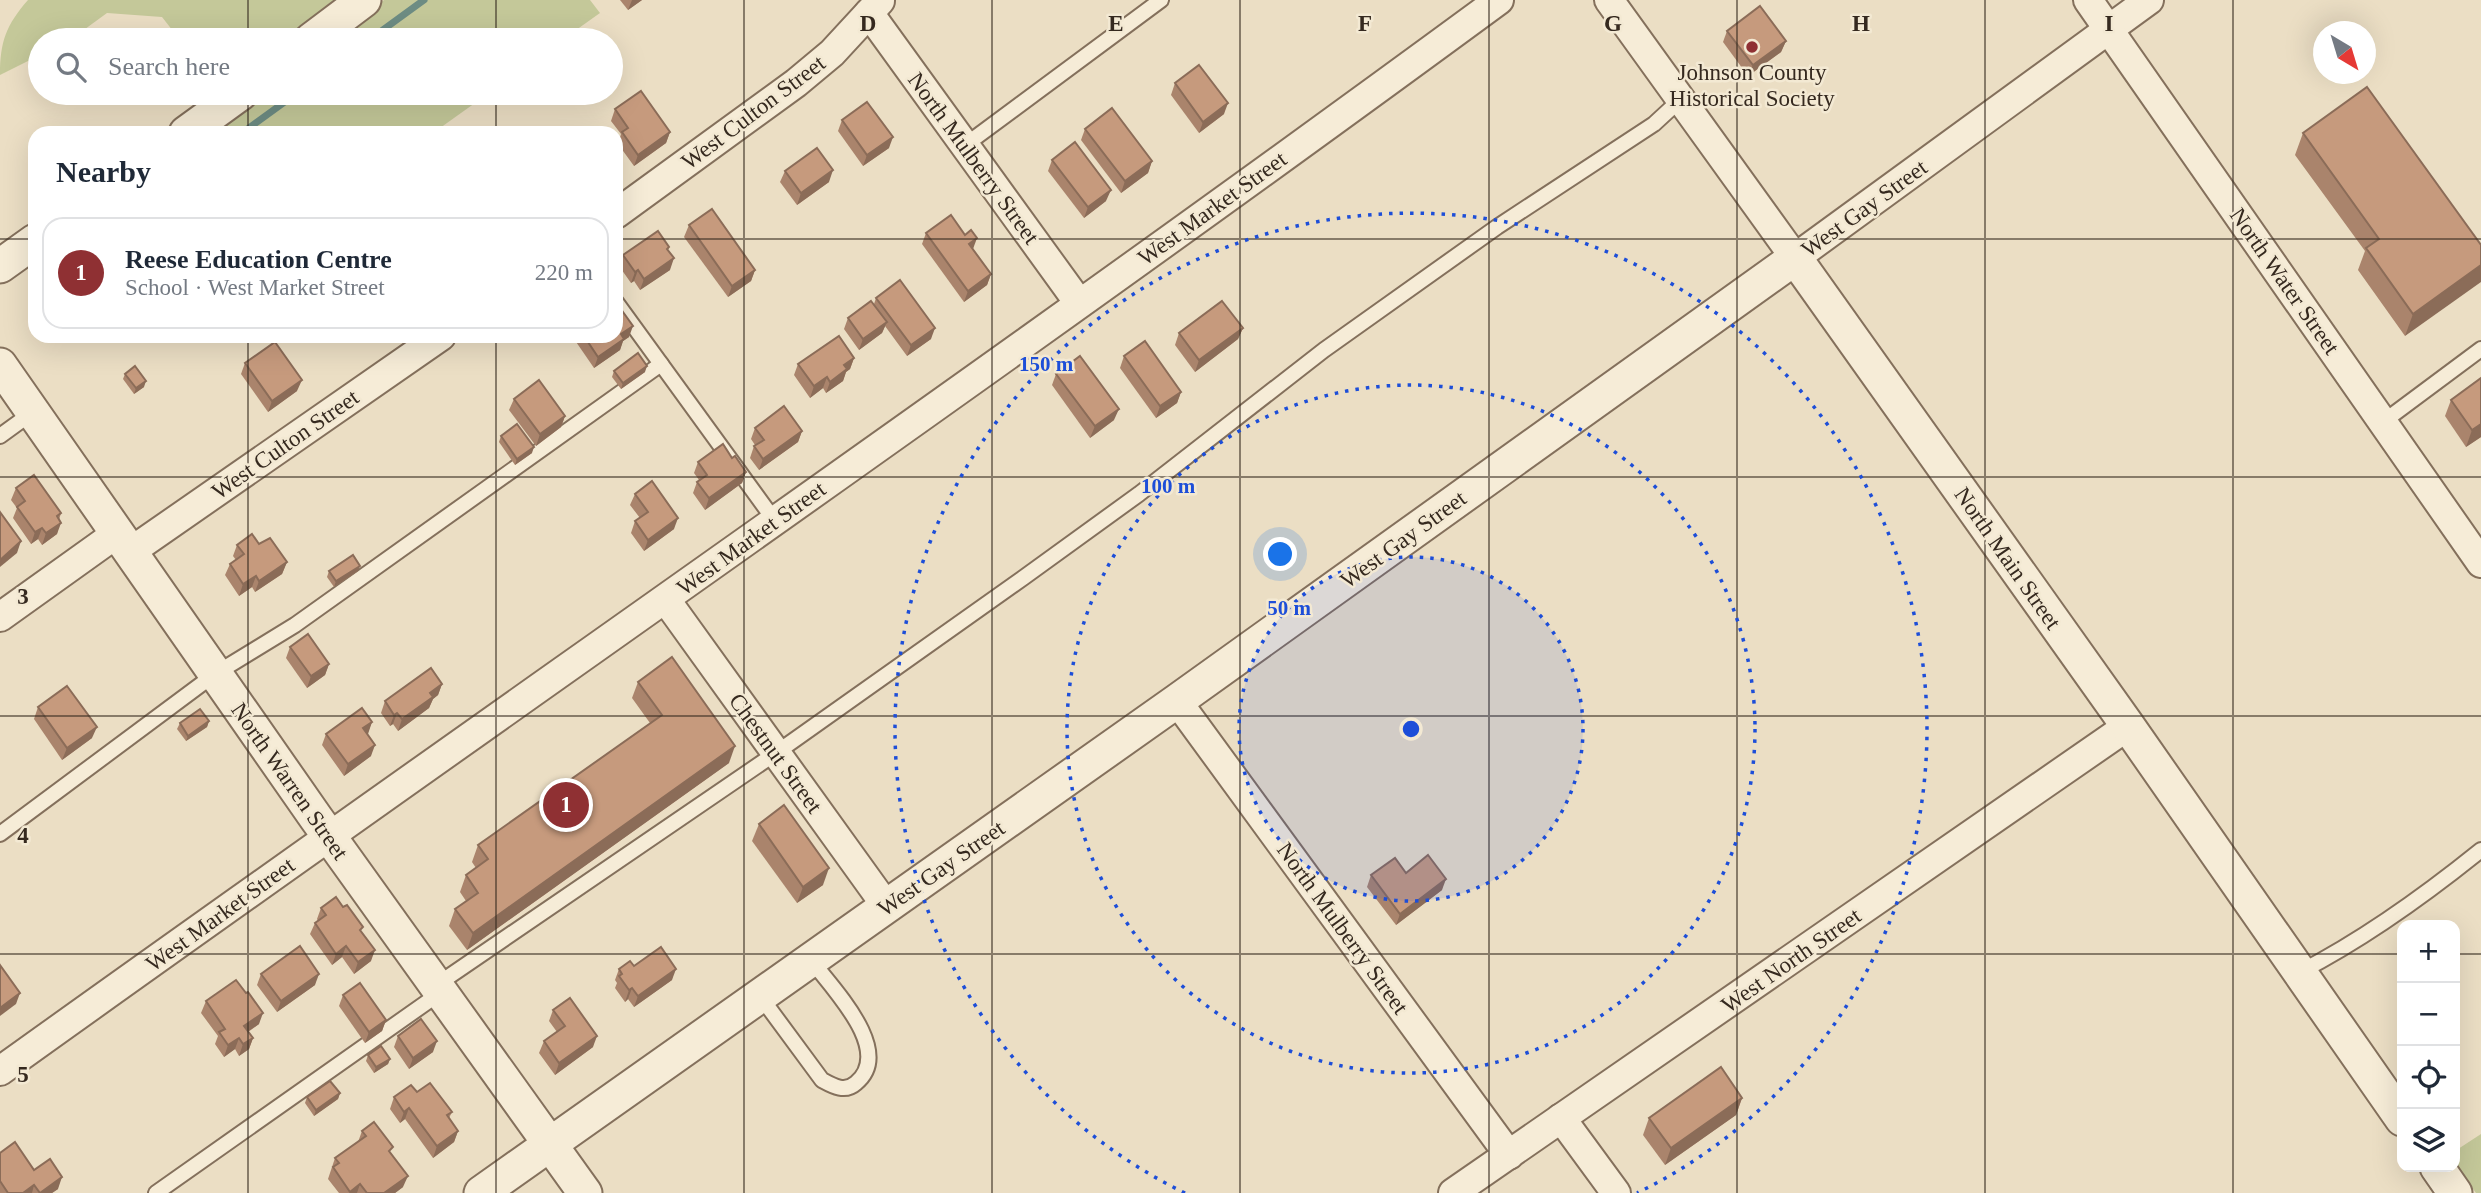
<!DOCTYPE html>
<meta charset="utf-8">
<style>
:root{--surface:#fff;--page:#f2f2f3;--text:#1f2937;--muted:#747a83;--line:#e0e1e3;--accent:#8f3033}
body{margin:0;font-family:Georgia,serif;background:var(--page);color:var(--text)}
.controls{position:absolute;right:21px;bottom:21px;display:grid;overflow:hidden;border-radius:14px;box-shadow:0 7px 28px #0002}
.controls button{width:63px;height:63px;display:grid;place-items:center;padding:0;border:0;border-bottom:2px solid var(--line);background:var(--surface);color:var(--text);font:35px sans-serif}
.compass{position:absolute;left:2313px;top:21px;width:63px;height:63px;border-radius:50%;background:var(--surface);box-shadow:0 7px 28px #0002;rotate:142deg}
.you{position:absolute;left:1281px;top:555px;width:24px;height:24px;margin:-18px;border:5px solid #fff;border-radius:50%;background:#1a73e8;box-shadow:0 0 0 10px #1a73e833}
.badge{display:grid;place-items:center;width:46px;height:46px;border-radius:50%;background:var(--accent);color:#fff;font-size:23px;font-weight:700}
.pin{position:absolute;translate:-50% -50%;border:4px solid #fff;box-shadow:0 2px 7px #0006}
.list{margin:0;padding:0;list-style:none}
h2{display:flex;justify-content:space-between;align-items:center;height:91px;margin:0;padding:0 28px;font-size:30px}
h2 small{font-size:23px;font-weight:400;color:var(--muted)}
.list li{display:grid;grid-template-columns:46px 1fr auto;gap:21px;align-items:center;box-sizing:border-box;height:112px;margin:0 14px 14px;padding:0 14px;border:2px solid var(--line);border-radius:21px}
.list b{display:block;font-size:26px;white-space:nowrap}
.list p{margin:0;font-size:23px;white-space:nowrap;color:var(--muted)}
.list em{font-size:23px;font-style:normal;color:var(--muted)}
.icon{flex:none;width:38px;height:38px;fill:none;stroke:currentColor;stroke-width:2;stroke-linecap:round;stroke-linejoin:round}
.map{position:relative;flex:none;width:2481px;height:1193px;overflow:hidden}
.search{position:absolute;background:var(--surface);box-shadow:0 7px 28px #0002;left:28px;top:28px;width:595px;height:77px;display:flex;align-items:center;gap:18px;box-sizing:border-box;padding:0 24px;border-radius:38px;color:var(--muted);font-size:26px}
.panel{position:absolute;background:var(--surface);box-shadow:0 7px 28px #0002;left:28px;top:126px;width:595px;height:217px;border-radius:21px}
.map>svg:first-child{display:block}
.green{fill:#c4c899}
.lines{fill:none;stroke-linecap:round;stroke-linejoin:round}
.stream{stroke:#6d8c83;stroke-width:7}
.service-casing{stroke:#84705c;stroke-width:18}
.minor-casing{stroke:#84705c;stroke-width:32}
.tertiary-casing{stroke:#84705c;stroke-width:37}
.service{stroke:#f6ecd7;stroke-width:14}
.minor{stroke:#f6ecd7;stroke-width:28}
.tertiary{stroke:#f6ecd7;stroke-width:33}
.wall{fill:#aa846c}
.shaded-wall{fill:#8b6c58}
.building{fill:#c69a7d;stroke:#8b6c58;stroke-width:2}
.grid{fill:none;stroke:#35291f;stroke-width:2;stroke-opacity:0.55}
.ring{fill:none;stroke:#1d4ed8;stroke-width:3.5;stroke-dasharray:3.5 7}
.poi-dot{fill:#8f3033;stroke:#f3e9d3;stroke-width:2.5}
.labels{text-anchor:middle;stroke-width:5;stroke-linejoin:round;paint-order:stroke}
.poi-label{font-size:23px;fill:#35291f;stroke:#f3e9d3}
.street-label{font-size:23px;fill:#35291f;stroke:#f3e9d3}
.grid-label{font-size:23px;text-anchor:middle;font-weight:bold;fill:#35291f;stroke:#f3e9d3;stroke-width:5;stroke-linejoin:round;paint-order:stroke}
.centre{fill:#1d4ed8;stroke:#f3e9d3;stroke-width:3.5}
.ring-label{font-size:21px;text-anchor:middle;font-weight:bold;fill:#1d4ed8;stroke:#f3e9d3;stroke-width:5;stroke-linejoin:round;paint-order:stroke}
</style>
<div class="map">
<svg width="2481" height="1193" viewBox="0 0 2481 1193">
<rect width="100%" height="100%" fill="#ebdec4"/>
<g class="green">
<path d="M28 0H335L282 40H180L162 17 107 13 70 40H40V55L0 75C0 42 6 25 28 0Z"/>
<path d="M384 0H590L600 13 562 40H332Z"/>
<path d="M263 93H489L433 133H210Z"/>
<path d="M2481 1134V1193H2476L2455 1164V1151Z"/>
</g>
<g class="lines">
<g class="stream">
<path d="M369 40 424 0"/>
<path d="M242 133 297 93"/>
</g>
<g class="service-casing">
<g id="service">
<path d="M964 146 1161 0"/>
<path d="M616 302 775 521"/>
<path d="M2383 422 2481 349"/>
<path d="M0 436 33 412"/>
<path d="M0 834 215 674 295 625 661 364"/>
<path d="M2300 972C2366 938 2424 896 2481 850"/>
<path d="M435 986 776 753 1023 578 1139 494 1324 350 1497 227 1654 124 1680 100"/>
<path d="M760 996 822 1080C833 1086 845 1093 856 1083 895 1051 832 988 811 960"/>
<path d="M156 1193 440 993"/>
</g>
</g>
<g class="minor-casing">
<g id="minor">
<path d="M1609 0 1795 258 2149 0"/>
<path d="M2088 0 2481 563"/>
<path d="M869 13 1079 303"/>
<path d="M616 214 796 83 832 53 880 1"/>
<path d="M130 552 441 336"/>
<path d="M666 600 887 907"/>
<path d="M0 617 116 534"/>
<path d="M1177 701 1509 1155"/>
<path d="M0 1071C499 713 1004 364 1499 0"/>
<path d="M1561 1118 1616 1193"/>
<path d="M1453 1193 2128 726"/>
</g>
</g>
<g class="tertiary-casing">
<g id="tertiary">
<path d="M311 40 364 0"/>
<path d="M186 133 241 93"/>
<path d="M0 266 35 241"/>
<path d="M0 365 316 818 585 1193"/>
<path d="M2437 1167 2455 1193"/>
<path d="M481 1193 1177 701 1795 258 2128 726 2402 1119"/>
</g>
</g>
<use href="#service" class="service"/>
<use href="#minor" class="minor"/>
<use href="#tertiary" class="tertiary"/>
</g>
<g class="wall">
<path d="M620 0H642L628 10Z"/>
<path d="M1727 31 1786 41 1781 52 1748 76 1723 42Z"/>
<path d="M1175 83 1224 114 1199 133 1171 95Z"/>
<path d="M615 109 670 132 666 143 634 166 618 144 621 134 611 121Z"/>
<path d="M842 120 889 148 863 166 838 131Z"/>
<path d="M1085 129 1152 161 1148 173 1121 193 1081 140Z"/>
<path d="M2303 133 2481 245 2405 336 2358 270 2365 251 2295 155Z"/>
<path d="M1052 160 1106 201 1084 218 1048 171Z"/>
<path d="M785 171 829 182 797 205 780 182Z"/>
<path d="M689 225 755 270 751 281 728 297 684 237Z"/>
<path d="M926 233 973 249 991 274 987 285 964 302 922 244Z"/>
<path d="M669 247 668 250 670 270 640 290 634 281 631 283 619 266 623 255Z"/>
<path d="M876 298 931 339 907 356 885 326 882 333 859 350 844 329 848 318 874 304Z"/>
<path d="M1243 328 1238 339 1195 372 1175 345 1179 333Z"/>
<path d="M572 336H616L629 337 623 341 620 350 594 368Z"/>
<path d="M1124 356 1181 392 1177 403 1156 418 1120 368Z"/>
<path d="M854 358 850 369 846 372 843 381 826 393 823 388 810 398 794 375 798 364Z"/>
<path d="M245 363 297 391 268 412 241 374Z"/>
<path d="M614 371 645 372 621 389 612 377Z"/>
<path d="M125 374 144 387 134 394 123 379Z"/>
<path d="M1056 374 1114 420 1090 438 1052 385Z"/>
<path d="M514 399 565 416 561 427 536 446 509 410Z"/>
<path d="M2451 400 2481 437 2466 447 2445 416Z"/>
<path d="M755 428 802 431 798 442 759 470 750 458 754 446 755 445 751 439Z"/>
<path d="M501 436 532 453 515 465 499 442Z"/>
<path d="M732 458 746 472 742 483 705 510 693 493 697 482 699 480 694 473 698 462Z"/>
<path d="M16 488 61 513 59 520 57 534 42 545 38 539 31 544 13 518 17 508 11 500Z"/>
<path d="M635 494 674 529 644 551 631 533 635 521 640 518 630 505Z"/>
<path d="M259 544 287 562 282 574 255 592 252 587 239 596 225 575 230 564 236 560 233 556 237 545Z"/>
<path d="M329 571H358L334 587 327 577Z"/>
<path d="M290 647 329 664 325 675 307 688 286 658Z"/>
<path d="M638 682 729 763 467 950 449 926 455 909 466 901 460 892 466 875 476 868 472 862 478 845 650 723 632 698Z"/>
<path d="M442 684 438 695 433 699 429 708 398 731 393 724 390 726 381 713 385 701Z"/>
<path d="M38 707 92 738 62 760 34 719Z"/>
<path d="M209 721 207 727 186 741 177 729 180 723Z"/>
<path d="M372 722 367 734 371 756 344 776 322 745 326 734Z"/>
<path d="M759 824 823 885 797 903 752 841Z"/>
<path d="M1406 873 1442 890 1396 925 1367 887 1371 875Z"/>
<path d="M321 908 362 932 371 961 354 974 342 957 332 965 310 934 315 923 318 921 317 919Z"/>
<path d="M634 966 672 980 634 1007 628 999 625 1002 615 988 617 983 615 980 619 969Z"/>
<path d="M261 974 315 985 277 1012 257 985Z"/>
<path d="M343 995 386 1020 382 1031 365 1043 339 1006Z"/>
<path d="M206 1001 259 1024 248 1032 253 1038 249 1049 239 1056 235 1049 224 1057 215 1044 218 1036 201 1013Z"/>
<path d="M553 1010 593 1047 555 1075 539 1053 544 1041 557 1032 549 1021Z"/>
<path d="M398 1036 433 1052 409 1069 394 1047Z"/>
<path d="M368 1055 390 1059 388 1064 374 1073 366 1061Z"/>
<path d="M340 1093 338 1099 314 1116 305 1103 307 1097Z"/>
<path d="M394 1097 452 1112 449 1118 458 1131 454 1142 433 1158 405 1119 400 1123 390 1109Z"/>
<path d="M1742 1098 1736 1115 1665 1165 1643 1135 1649 1118Z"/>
<path d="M362 1131 391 1153 403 1187 395 1193H339L328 1179 335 1158 358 1142Z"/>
<path d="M0 1153 34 1170 58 1189 52 1193H0Z"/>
</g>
<g class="shaded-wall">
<path d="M632 0H642L628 10Z"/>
<path d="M1786 41 1781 52 1748 76 1753 65Z"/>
<path d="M1228 103 1224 114 1199 133 1203 122Z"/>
<path d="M670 132 666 143 634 166 638 155Z"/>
<path d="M893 137 889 148 863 166 867 155Z"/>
<path d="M1152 161 1148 173 1121 193 1125 181Z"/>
<path d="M833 170 829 182 797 205 801 193Z"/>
<path d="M1111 190 1106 201 1084 218 1088 207Z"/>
<path d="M977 238 973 249 969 244Z"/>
<path d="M674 258 670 270 640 290 644 279Z"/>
<path d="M2481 265V282L2405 336 2413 314Z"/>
<path d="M638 270 634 281 631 283 635 272Z"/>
<path d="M755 270 751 281 728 297 732 286Z"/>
<path d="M991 274 987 285 964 302 968 291Z"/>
<path d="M887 322 882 333 859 350 863 339Z"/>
<path d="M633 326 629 337 623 341 620 350 594 368 598 357 621 334Z"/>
<path d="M935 328 931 339 907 356 911 345Z"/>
<path d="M1243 328 1238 339 1195 372 1199 360Z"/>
<path d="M854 358 850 369 846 372 843 381 826 393 830 382 844 365Z"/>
<path d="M647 366 645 372 621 389 623 383Z"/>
<path d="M827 377 823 388 810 398 814 386Z"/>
<path d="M302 380 297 391 268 412 272 401Z"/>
<path d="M146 381 144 387 134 394 136 388Z"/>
<path d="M1181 392 1177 403 1156 418 1160 406Z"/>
<path d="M1119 409 1114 420 1090 438 1095 426Z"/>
<path d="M565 416 561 427 536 446 540 434Z"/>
<path d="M2481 424V437L2466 447 2472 430Z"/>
<path d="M802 431 798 442 759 470 763 459Z"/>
<path d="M534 447 532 453 515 465 517 459Z"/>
<path d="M746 472 742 483 705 510 709 498Z"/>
<path d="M678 518 674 529 644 551 648 540Z"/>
<path d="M61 523 57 534 42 545 46 533Z"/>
<path d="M42 528 38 539 31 544 35 532Z"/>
<path d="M21 541 17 553 0 567V560Z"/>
<path d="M287 562 282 574 255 592 259 581Z"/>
<path d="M360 566 358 571 334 587 336 581Z"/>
<path d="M256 576 252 587 239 596 243 584Z"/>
<path d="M329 664 325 675 307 688 311 676Z"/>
<path d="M442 684 438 695 433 699 429 708 398 731 402 719 430 693Z"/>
<path d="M397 713 393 724 390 726 394 715Z"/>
<path d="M209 721 207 727 186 741 188 736Z"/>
<path d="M372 722 368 734 359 740 363 728Z"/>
<path d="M97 727 92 738 62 760 67 748Z"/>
<path d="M375 745 371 756 344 776 348 764Z"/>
<path d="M735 746 729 763 467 950 473 933Z"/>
<path d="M829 868 823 885 797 903 803 887Z"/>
<path d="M1446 879 1442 890 1396 925 1400 914Z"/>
<path d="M346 946 342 957 332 965 336 954Z"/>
<path d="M375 950 371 961 354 974 358 962Z"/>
<path d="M676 969 672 980 634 1007 638 996Z"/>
<path d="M319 974 315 985 277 1012 281 1001Z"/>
<path d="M632 988 628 999 625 1002 629 990Z"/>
<path d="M20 993 16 1004 0 1016V1008Z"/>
<path d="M263 1013 259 1024 240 1037 244 1026Z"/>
<path d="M386 1020 382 1031 365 1043 369 1032Z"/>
<path d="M597 1036 593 1047 555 1075 559 1063Z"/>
<path d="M239 1038 235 1049 224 1057 228 1045Z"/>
<path d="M253 1038 249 1049 239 1056 243 1044Z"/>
<path d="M437 1041 433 1052 409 1069 413 1058Z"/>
<path d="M390 1059 388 1064 374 1073 376 1067Z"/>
<path d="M340 1093 338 1099 314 1116 316 1110Z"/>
<path d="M1742 1098 1736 1115 1665 1165 1671 1148Z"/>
<path d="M409 1108 405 1119 400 1123 404 1112Z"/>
<path d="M458 1131 454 1142 433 1158 437 1146Z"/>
<path d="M408 1176 403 1187 395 1193H384Z"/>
<path d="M62 1177 58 1189 52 1193H40Z"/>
<path d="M360 1184 357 1193H350V1192Z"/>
<path d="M34 1185 32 1193H23Z"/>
</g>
<g class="building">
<path d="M1760 6 1786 41 1753 65 1727 31Z"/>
<path d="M1199 65 1228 103 1203 122 1175 83Z"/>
<path d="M2367 87 2481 245V265L2413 314 2366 248 2379 239 2303 133Z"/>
<path d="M641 91 670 132 638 155 622 132 628 128 615 109Z"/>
<path d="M867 102 893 137 867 155 842 120Z"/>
<path d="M1112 108 1152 161 1125 181 1085 129Z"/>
<path d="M1075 142 1111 190 1088 207 1052 160Z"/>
<path d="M817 148 833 170 801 193 785 171Z"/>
<path d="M712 209 755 270 732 286 689 225Z"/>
<path d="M951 215 965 235 971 230 977 238 969 244 991 274 968 291 926 233Z"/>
<path d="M658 231 669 247 667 249 674 258 644 279 638 270 635 272 623 255Z"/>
<path d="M900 280 935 328 911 345 876 298Z"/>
<path d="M871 301 887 322 863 339 848 318Z"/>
<path d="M1222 301 1243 328 1199 360 1179 333Z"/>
<path d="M623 312 633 326 621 334 624 339 598 357 584 336H616V317Z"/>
<path d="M839 336 854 358 844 365 847 369 830 382 827 377 814 386 798 364Z"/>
<path d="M1145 341 1181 392 1160 406 1124 356Z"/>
<path d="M275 342 302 380 272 401 245 363Z"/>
<path d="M638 353 647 366 623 383 614 371Z"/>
<path d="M1080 356 1119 409 1095 426 1056 374Z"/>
<path d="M135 366 146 381 136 388 125 374Z"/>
<path d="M2481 378V424L2472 430 2451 400Z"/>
<path d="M539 380 565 416 540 434 514 399Z"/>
<path d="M784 406 802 431 763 459 754 446 764 440 755 428Z"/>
<path d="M517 424 534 447 517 459 501 436Z"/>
<path d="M723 444 732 458 735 456 746 472 709 498 697 482 707 475 698 462Z"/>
<path d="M34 475 61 513 57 516 61 523 46 533 42 528 35 532 17 507 25 501 16 488Z"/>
<path d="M652 481 678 518 648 540 635 521 648 512 635 494Z"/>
<path d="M0 512 21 541 0 560Z"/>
<path d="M252 534 259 544 270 538 287 562 259 581 256 576 243 584 230 564 244 554 237 545Z"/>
<path d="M353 555 360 566 336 581 329 571Z"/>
<path d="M308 634 329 664 311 676 290 647Z"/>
<path d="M672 657 735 746 473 933 455 909 478 893 466 875 488 859 478 845 662 715 638 682Z"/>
<path d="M431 668 442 684 430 693 433 697 402 719 397 713 394 715 385 701Z"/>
<path d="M67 686 97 727 67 748 38 707Z"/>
<path d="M362 708 372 722 363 728 375 745 348 764 326 734Z"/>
<path d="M200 709 209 721 188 736 180 723Z"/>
<path d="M784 805 829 868 803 887 759 824Z"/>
<path d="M1428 855 1446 879 1400 914 1371 875 1395 858 1406 873Z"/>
<path d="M336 897 343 907 347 905 363 927 360 930 375 950 358 962 346 946 336 954 315 923 326 915 321 908Z"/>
<path d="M300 946 319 974 281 1001 261 974Z"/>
<path d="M661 947 676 969 638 996 632 988 629 990 619 976 622 974 619 969 630 961 634 966Z"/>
<path d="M0 965 20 993 0 1008Z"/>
<path d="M236 980 246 993 248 992 263 1013 244 1026 253 1038 243 1044 239 1038 228 1045 219 1032 225 1029 206 1001Z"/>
<path d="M360 983 386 1020 369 1032 343 995Z"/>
<path d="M570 998 597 1036 559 1063 544 1041 565 1026 553 1010Z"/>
<path d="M421 1019 437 1041 413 1058 398 1036Z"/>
<path d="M381 1046 390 1059 376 1067 368 1055Z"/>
<path d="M1721 1067 1742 1098 1671 1148 1649 1118Z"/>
<path d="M330 1081 340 1093 316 1110 307 1097Z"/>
<path d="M430 1083 452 1112 447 1115 458 1131 437 1146 409 1108 404 1112 394 1097 411 1085 417 1092Z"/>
<path d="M374 1122 393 1147 389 1151 408 1176 384 1193H367L360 1184 350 1192 333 1167 339 1163 335 1158 366 1136 362 1131Z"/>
<path d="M15 1142 34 1170 50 1159 62 1177 40 1193 34 1185 23 1193H8L0 1181V1153Z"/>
</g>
<path class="grid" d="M248 0V40M496 0V40M744 0V1193M992 0V1193M1240 0V1193M1489 0V1193M1737 0V1193M1985 0V1193M2233 0V1193M248 93V133M496 93V133M0 239H35M616 239H2481M248 336V1193M496 336V1193M0 477H2481M0 716H2481M0 954H2402M2455 954H2481"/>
<circle cx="1411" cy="729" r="172" fill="#1d4ed8" fill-opacity=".12"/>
<g class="ring">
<circle cx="1411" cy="729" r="172"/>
<circle cx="1411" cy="729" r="344"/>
<path d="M1185 1193A516 516 0 1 1 1637 1193"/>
</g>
<circle class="poi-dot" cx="1752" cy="47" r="7"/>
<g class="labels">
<g class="poi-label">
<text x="1752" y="80">Johnson County<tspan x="1752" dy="26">Historical Society</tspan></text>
</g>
<g class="street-label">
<text transform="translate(753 112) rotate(-37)" y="8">West Culton Street</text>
<text transform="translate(974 158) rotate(54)" y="8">North Mulberry Street</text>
<text transform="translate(1212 208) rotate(-36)" y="8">West Market Street</text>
<text transform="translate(1864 208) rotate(-36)" y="8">West Gay Street</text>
<text transform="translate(2285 281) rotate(55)" y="8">North Water Street</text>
<text transform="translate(285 444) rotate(-35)" y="8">West Culton Street</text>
<text transform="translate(751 538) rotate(-36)" y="8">West Market Street</text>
<text transform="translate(1403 539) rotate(-36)" y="8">West Gay Street</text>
<text transform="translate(2008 558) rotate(55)" y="8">North Main Street</text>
<text transform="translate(776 753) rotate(54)" y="8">Chestnut Street</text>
<text transform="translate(290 781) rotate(55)" y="8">North Warren Street</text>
<text transform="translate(941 868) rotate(-35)" y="8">West Gay Street</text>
<text transform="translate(220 914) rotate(-36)" y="8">West Market Street</text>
<text transform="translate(1343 928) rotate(54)" y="8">North Mulberry Street</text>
<text transform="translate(1791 960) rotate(-35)" y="8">West North Street</text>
</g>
</g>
<g class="grid-label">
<text x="868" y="31">D</text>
<text x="1116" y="31">E</text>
<text x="1365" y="31">F</text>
<text x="1613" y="31">G</text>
<text x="1861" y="31">H</text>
<text x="2109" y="31">I</text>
<text x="23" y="604">3</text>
<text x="23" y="843">4</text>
<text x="23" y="1082">5</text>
</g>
<circle cx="1411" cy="729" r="10" class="centre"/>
<g class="ring-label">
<text x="1046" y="371">150 m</text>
<text x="1168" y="493">100 m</text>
<text x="1289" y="615">50 m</text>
</g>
</svg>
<div class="controls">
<button>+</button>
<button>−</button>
<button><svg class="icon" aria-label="locate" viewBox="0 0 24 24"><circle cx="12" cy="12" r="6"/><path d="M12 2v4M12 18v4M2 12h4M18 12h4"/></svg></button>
<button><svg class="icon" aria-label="layers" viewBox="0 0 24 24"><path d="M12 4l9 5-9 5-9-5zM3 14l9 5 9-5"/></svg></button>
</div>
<svg class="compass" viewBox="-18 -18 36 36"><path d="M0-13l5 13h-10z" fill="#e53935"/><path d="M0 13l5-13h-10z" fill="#747a83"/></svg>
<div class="you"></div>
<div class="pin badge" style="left:566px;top:805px">1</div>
<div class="search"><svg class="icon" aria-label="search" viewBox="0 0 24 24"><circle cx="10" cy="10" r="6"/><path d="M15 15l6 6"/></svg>Search here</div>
<section class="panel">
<h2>Nearby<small></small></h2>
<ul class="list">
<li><span class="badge">1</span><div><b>Reese Education Centre</b><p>School · West Market Street</p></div><em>220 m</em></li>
</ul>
</section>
</div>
